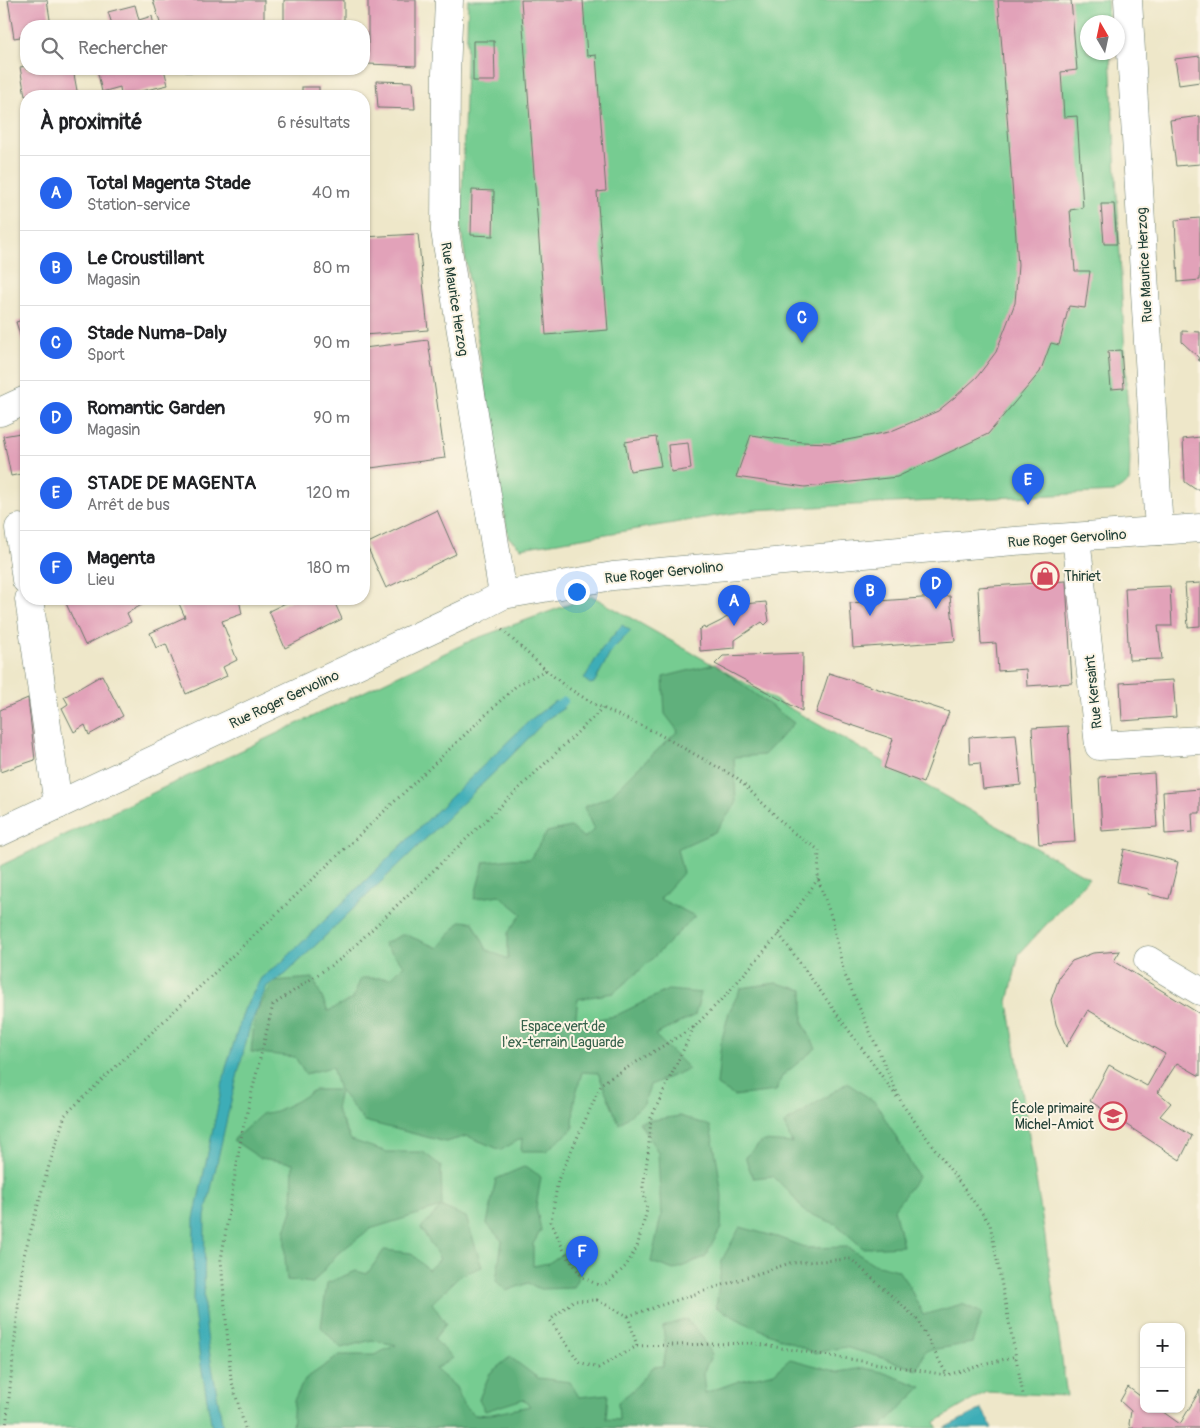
<!DOCTYPE html>
<html lang="fr">
<meta charset="utf-8">
<style>
:root{--surface:#fff;--page:#f6f6f6;--text:#202124;--muted:#757577;--line:#e0e0e0;--accent:#2563eb}
body{margin:0;font-family:Pangolin,sans-serif;background:var(--page);color:var(--text)}
.controls{position:absolute;right:15px;bottom:15px;display:grid;overflow:hidden;border-radius:10px;box-shadow:0 1px 4px #0004}
.controls button{width:45px;height:45px;display:grid;place-items:center;padding:0;border:0;border-bottom:1px solid var(--line);background:var(--surface);color:var(--text);font:25px sans-serif}
.compass{position:absolute;left:1080px;top:15px;width:45px;height:45px;border-radius:50%;background:var(--surface);box-shadow:0 1px 4px #0004;rotate:351deg}
.you{position:absolute;left:576px;top:591px;width:18px;height:18px;margin:-12px;border:4px solid #fff;border-radius:50%;background:#1a73e8;box-shadow:0 0 0 8px #1a73e833}
.badge{display:grid;place-items:center;width:32px;height:32px;border-radius:50%;background:var(--accent);color:#fff;font-size:16px;font-weight:700}
.pin{position:absolute;translate:-50% -41px;filter:drop-shadow(0 1px 2px #0008)}
.pin::after{content:'';position:absolute;top:26px;width:18px;height:15px;background:inherit;clip-path:polygon(0 0,100% 0,50% 100%)}
.list{margin:0;padding:0;list-style:none}
h2{display:flex;justify-content:space-between;align-items:center;height:65px;margin:0;padding:0 20px;font-size:21px}
h2 small{font-size:16px;font-weight:400;color:var(--muted)}
.list li{display:grid;grid-template-columns:32px 1fr auto;gap:15px;align-items:center;box-sizing:border-box;height:75px;padding:0 20px;border-top:1px solid var(--line)}
.list b{display:block;font-size:19px;white-space:nowrap}
.list p{margin:0;font-size:16px;white-space:nowrap;color:var(--muted)}
.list em{font-size:16px;font-style:normal;color:var(--muted)}
.icon{flex:none;width:28px;height:28px;fill:none;stroke:currentColor;stroke-width:2;stroke-linecap:round;stroke-linejoin:round}
.map{position:relative;flex:none;width:1200px;height:1428px;overflow:hidden}
.search{position:absolute;background:var(--surface);box-shadow:0 1px 4px #0004;left:20px;top:20px;width:350px;height:55px;display:flex;align-items:center;gap:12px;box-sizing:border-box;padding:0 18px;border-radius:20px;color:var(--muted);font-size:19px}
.panel{position:absolute;background:var(--surface);box-shadow:0 1px 4px #0004;left:20px;top:90px;width:350px;height:515px;border-radius:20px}
.map>svg:first-child{display:block}
.green{fill:#76cc91;stroke:#4a8462}
.forest{fill:#60b07b;stroke:#407658}
.water{fill:#3cadb7;stroke:#2e7576}
.lines{fill:none;stroke-linecap:round;stroke-linejoin:round}
.stream{stroke:#3cadb7;stroke-width:8}
.building{fill:#e2a2b9}
.minor-casing{stroke:#677868;stroke-width:29}
.major-casing{stroke:#677868;stroke-width:29}
.path{stroke:#677868;stroke-width:3;stroke-dasharray:1 4;stroke-linecap:butt}
.minor{stroke:#fff;stroke-width:28}
.major{stroke:#fff;stroke-width:28}
.labels{text-anchor:middle;stroke-width:4;stroke-linejoin:round;paint-order:stroke}
.street-label{font-size:14px;fill:#1f3d34;stroke:#fcf5e5}
.poi-label{font-size:14px;fill:#1f3d34;stroke:#fcf5e5;text-anchor:start}
.park-label{font-size:14px;fill:#35614b;stroke:#fcf5e5}
</style>
<div class="map">
<svg width="1200" height="1428" viewBox="0 0 1200 1428">
<rect width="100%" height="100%" fill="#fcf5e5"/>
<filter id="ink" filterUnits="userSpaceOnUse"><feTurbulence type="fractalNoise" baseFrequency=".02" numOctaves="2"/><feDisplacementMap in="SourceGraphic" scale="10" xChannelSelector="R" yChannelSelector="G"/><feConvolveMatrix kernelMatrix="1 2 1 2 8 2 1 2 1" color-interpolation-filters="sRGB"/></filter>
<filter id="wash" filterUnits="userSpaceOnUse"><feTurbulence type="fractalNoise" baseFrequency=".0096" numOctaves="4" result="noise"/><feDisplacementMap in="SourceGraphic" scale="20" xChannelSelector="R" yChannelSelector="G"/><feGaussianBlur stdDeviation="1.12" result="paint"/><feColorMatrix in="noise" values="0 0 0 0 0 0 0 0 0 0 0 0 0 0 0 0 0 1.4 0 .05"/><feComposite in="paint" operator="in"/></filter>
<g filter="url(#wash)">
<rect width="100%" height="100%" fill="#eee7c9"/>
<g class="green">
<path d="M468 0H1107L1108 22H1088V52L1110 53 1130 458 1129 482 1114 492 753 510 521 548 508 537 461 229Z"/>
<path d="M592 596 1089 878 1019 954 1008 1002 1044 1230 1067 1396 986 1392 935 1422 937 1428H0V866L472 640Z"/>
</g>
<g class="forest">
<path d="M715 664 794 723 764 755 734 757 736 804 715 832 677 849 683 873 660 899 695 916 645 966 613 993 578 999 575 1023 615 1016 668 990 701 993 695 1015 655 1035 689 1069 650 1085 644 1104 619 1124 598 1073 582 1072 574 1101 573 1129 546 1151H521L522 1138 501 1150 467 1136 446 1142 364 1121 340 1091 336 1109 351 1140 387 1152H423L441 1166 442 1207 466 1217 482 1267 461 1275 432 1303 446 1324 434 1339 453 1358 435 1369 456 1387 463 1404 474 1415 492 1414 530 1406 523 1399 485 1411 479 1399 490 1373 510 1357 538 1378 570 1382 579 1397 608 1394 606 1419 619 1420 618 1402 633 1390 653 1367 663 1366 666 1350 663 1327 686 1319 701 1335 712 1354 703 1373 705 1393 739 1381 774 1373 790 1359 839 1372 864 1368 882 1372 922 1387 883 1425V1428H292L294 1400 305 1379 340 1355H374L396 1345 372 1340 341 1348 321 1327 327 1283 356 1271 367 1274 384 1250 411 1253 428 1270 440 1259 421 1228 441 1207 370 1229 337 1254 313 1283 287 1280 285 1258V1231L292 1211 293 1163 260 1158 233 1140 262 1114 276 1111 297 1101 314 1090H339L332 1067 305 1074 295 1057 251 1052 255 1014 274 981 313 978 328 1011 353 999 361 978H391L404 965 383 944 404 934 438 948 460 921 473 922 487 950 508 959V933L522 914 499 895 474 899 484 862 513 859H530L547 832 571 827 584 838 594 830 584 807 609 797 635 771 678 731 665 714 663 677Z"/>
<path d="M776 983 803 990V1023L816 1048 782 1076 776 1091 734 1096 717 1085 721 1043 729 1012 741 988Z"/>
<path d="M847 1083 875 1102 900 1144 918 1177 894 1209 903 1246 863 1248 836 1224 805 1212 791 1194 773 1176 753 1178 745 1157 763 1141 792 1143 784 1124Z"/>
<path d="M680 1116 710 1126 717 1161 722 1196 721 1228 705 1257 674 1270 651 1262 661 1216 658 1152 639 1122Z"/>
<path d="M526 1166 541 1177 536 1207 541 1230 533 1244V1266L549 1263 573 1246 586 1256 574 1288 540 1289 528 1283 506 1291 496 1281 502 1241 487 1224 496 1179Z"/>
<path d="M740 1227 777 1237 807 1248 847 1247 874 1264 898 1270 909 1286 923 1315 962 1304 982 1313 972 1343 925 1351 918 1370 880 1357 845 1347 815 1353 743 1322 716 1307 722 1260Z"/>
</g>
<g class="water">
<path d="M622 625 631 631 612 650 594 683 590 684 584 679 601 650Z"/>
<path d="M555 701 564 708 547 719 508 759 286 974 267 986 250 1026 229 1109 205 1216 204 1307 208 1344 223 1428H212L200 1359 193 1303 194 1219 226 1068 244 1010 261 978 282 962 529 721Z"/>
<path d="M982 1409 992 1428H944Z"/>
</g>
<g class="lines">
<path class="stream" d="M551 710 564 701"/>
</g>
<g id="blocks">
<g class="building">
<path d="M8 0H47L51 26H26V36L14 38Z"/>
<path d="M153 0H264V26H161Z"/>
<rect x="284" y="0" width="60" height="26"/>
<path d="M368 0H416V66L368 64Z"/>
<path d="M521 0H583L587 56 596 55 606 191 597 192 608 330 546 335Z"/>
<path d="M998 0H1071L1077 70 1061 72 1064 117 1077 116 1083 208 1070 210 1075 271H1090L1085 308 1069 306 1059 345 1051 343 1040 372 988 434 897 477 805 487 736 477 751 435 802 442 831 443 889 432 938 411 955 397 977 377 996 352 1015 303 1018 265 1002 48Z"/>
<path d="M135 5 139 20 152 16 154 26H107L112 24 108 12Z"/>
<path d="M473 41H494L495 81H473Z"/>
<path d="M1200 56V82L1179 85 1175 59Z"/>
<path d="M26 66V69H73L78 96H25L20 67Z"/>
<path d="M97 69H164L168 85 121 96 120 87 102 92Z"/>
<rect x="186" y="69" width="44" height="3"/>
<path d="M376 81 413 82 415 109 378 108Z"/>
<rect x="302" y="87" width="17" height="9"/>
<path d="M1200 116V164L1176 166 1170 120Z"/>
<path d="M472 190 494 191 493 236 471 235Z"/>
<path d="M1101 204H1114L1117 244H1104Z"/>
<path d="M1200 218V280L1178 282 1175 220Z"/>
<path d="M418 234 428 330 364 335V237Z"/>
<path d="M26 319V354L16 322Z"/>
<path d="M1182 331 1200 332V361H1199L1198 357 1182 342Z"/>
<path d="M428 340 445 458 371 468 364 424V348Z"/>
<path d="M1121 350 1124 388 1111 389 1108 351Z"/>
<path d="M26 432V473L11 476 3 436Z"/>
<path d="M656 437 661 466 630 471 625 442Z"/>
<path d="M1200 437V489H1195L1185 482 1183 439Z"/>
<path d="M688 443 691 469 671 472 668 445Z"/>
<path d="M437 510 456 554 386 588 366 544Z"/>
<path d="M1066 581 1072 683 1027 686 1026 669 998 671 996 643 981 644 978 587Z"/>
<path d="M1200 583V626L1188 627 1185 584Z"/>
<path d="M1170 586 1172 626H1158L1162 659 1129 660 1125 588Z"/>
<path d="M950 596 955 641 853 648 850 603Z"/>
<path d="M64 599H148L149 601 127 613 131 622 85 645Z"/>
<path d="M177 599H239L242 614 222 621 237 660 223 667 227 676 186 694 166 644 156 648 150 633 185 617Z"/>
<path d="M294 599H333L342 619 285 648 269 611Z"/>
<path d="M766 602 769 621 765 625 762 622 735 640V648L700 651 699 630 704 627 705 629 721 621 733 613 731 611 744 604Z"/>
<path d="M803 653 802 711 715 664 723 656Z"/>
<path d="M829 673 949 712 923 783 884 768 893 739 816 713Z"/>
<path d="M102 675 123 716 89 735 85 725 74 732 62 708 68 704 64 697Z"/>
<path d="M1173 680 1176 717 1122 721 1120 683Z"/>
<path d="M28 698 35 760 0 772V710Z"/>
<path d="M1068 726 1075 842 1039 844 1032 728Z"/>
<path d="M1016 734 1021 785 983 789 980 763 970 764 969 737Z"/>
<path d="M1154 773 1157 827 1102 831 1099 777Z"/>
<path d="M1200 789V813H1192L1193 832 1165 834 1163 792Z"/>
<path d="M1124 849 1178 862 1169 899 1148 894 1149 889 1117 882Z"/>
<path d="M1120 951 1114 961 1200 1014V1076L1177 1063 1158 1092 1171 1103 1160 1116 1192 1136 1180 1160 1090 1101 1109 1065 1147 1086 1165 1054 1088 1010 1066 1047 1056 1024 1051 1000 1060 975 1072 961 1093 953Z"/>
<path d="M1128 1387 1144 1399V1409H1159L1180 1424 1200 1390V1428H1130L1129 1424 1131 1411 1120 1401Z"/>
</g>
</g>
</g>
<g filter="url(#ink)">
<use href="#blocks" fill-opacity="0" stroke="#677868" stroke-width="1"/>
<g class="lines">
<g class="minor-casing">
<g id="minor">
<path d="M449 0 446 73 445 231 503 595"/>
<path d="M1128 0 1159 531"/>
<path d="M0 412 26 400"/>
<path d="M19 528 26 580"/>
<path d="M1076 537 1099 746 1200 740"/>
<path d="M29 599 58 805"/>
<path d="M1148 960 1200 991"/>
</g>
</g>
<g class="major-casing">
<path id="major" d="M0 832 478 608 503 595 613 576 1014 541 1200 528"/>
</g>
<g class="path">
<path d="M546 670 565 686 594 704 655 732 737 778 791 831 819 850 818 879 831 916 844 973 902 1104 990 1224 1023 1394"/>
<path d="M779 934 897 1097"/>
<path d="M694 1027 651 1118 648 1155 643 1187 647 1210 637 1247 626 1266 609 1282 600 1286 582 1277 565 1253 551 1222 558 1180 602 1083 694 1027 726 995 779 934 818 879"/>
<path d="M597 1300 628 1316 637 1346 598 1368 579 1362 550 1320 573 1301Z"/>
<path d="M628 1316 790 1263 851 1259 917 1319 947 1375"/>
<path d="M637 1346 751 1343 947 1375 1016 1356"/>
<path d="M6 1428 23 1259 47 1172 65 1115 517 685 546 670 499 627"/>
<path d="M245 1428 231 1379 221 1260 242 1133 273 1005 342 958 603 708"/>
</g>
<use href="#minor" class="minor"/>
<use href="#major" class="major"/>
</g>
</g>
<defs>
<g id="shop-ring" transform="scale(1.4375)"><circle r="9.5" fill="#fcf5e5" stroke="#d1495b" stroke-width="1.5"/><path d="M-5-2.5h2.3a2.7 3.5 0 0 1 5.4 0H5L5.5 6h-11ZM-1.5-2.5h3a1.5 2.3 0 0 0-3 0Z" fill="#d1495b"/></g>
<g id="school-ring" transform="scale(1.4375)"><circle r="9.5" fill="#fcf5e5" stroke="#d1495b" stroke-width="1.5"/><path d="M0-5L7-2L0 1L-7-2ZM-4 1L0 2.5L4 1V4Q0 6-4 4Z" fill="#d1495b"/></g>
</defs>
<g fill-rule="evenodd">
<use href="#shop-ring" x="1045" y="576"/>
<use href="#school-ring" x="1113" y="1116"/>
</g>
<g class="labels">
<g class="street-label">
<text transform="translate(1144 265) rotate(-93)" y="5">Rue Maurice Herzog</text>
<text transform="translate(455 299) rotate(81)" y="5">Rue Maurice Herzog</text>
<text transform="translate(1067 538) rotate(-4)" y="5">Rue Roger Gervolino</text>
<text transform="translate(664 572) rotate(-6)" y="5">Rue Roger Gervolino</text>
<text transform="translate(1093 692) rotate(-96)" y="5">Rue Kersaint</text>
<text transform="translate(284 699) rotate(-25)" y="5">Rue Roger Gervolino</text>
</g>
<g class="poi-label">
<text x="1064" y="581">Thiriet</text>
<text x="1094" y="1113" text-anchor="end">École primaire<tspan x="1094" dy="16">Michel-Amiot</tspan></text>
</g>
<g class="park-label">
<text x="563" y="1031">Espace vert de<tspan x="563" dy="16">l'ex-terrain Laguarde</tspan></text>
</g>
</g>
</svg>
<div class="controls">
<button>+</button>
<button>−</button>
</div>
<svg class="compass" viewBox="-18 -18 36 36"><path d="M0-13l5 13h-10z" fill="#e53935"/><path d="M0 13l5-13h-10z" fill="#757577"/></svg>
<div class="you"></div>
<div class="pin badge" style="left:734px;top:626px">A</div>
<div class="pin badge" style="left:870px;top:616px">B</div>
<div class="pin badge" style="left:802px;top:343px">C</div>
<div class="pin badge" style="left:936px;top:609px">D</div>
<div class="pin badge" style="left:1028px;top:505px">E</div>
<div class="pin badge" style="left:582px;top:1277px">F</div>
<div class="search"><svg class="icon" aria-label="search" viewBox="0 0 24 24"><circle cx="10" cy="10" r="6"/><path d="M15 15l6 6"/></svg>Rechercher</div>
<section class="panel">
<h2>À proximité<small>6 résultats</small></h2>
<ul class="list">
<li><span class="badge">A</span><div><b>Total Magenta Stade</b><p>Station-service</p></div><em>40 m</em></li>
<li><span class="badge">B</span><div><b>Le Croustillant</b><p>Magasin</p></div><em>80 m</em></li>
<li><span class="badge">C</span><div><b>Stade Numa-Daly</b><p>Sport</p></div><em>90 m</em></li>
<li><span class="badge">D</span><div><b>Romantic Garden</b><p>Magasin</p></div><em>90 m</em></li>
<li><span class="badge">E</span><div><b>STADE DE MAGENTA</b><p>Arrêt de bus</p></div><em>120 m</em></li>
<li><span class="badge">F</span><div><b>Magenta</b><p>Lieu</p></div><em>180 m</em></li>
</ul>
</section>
</div>
